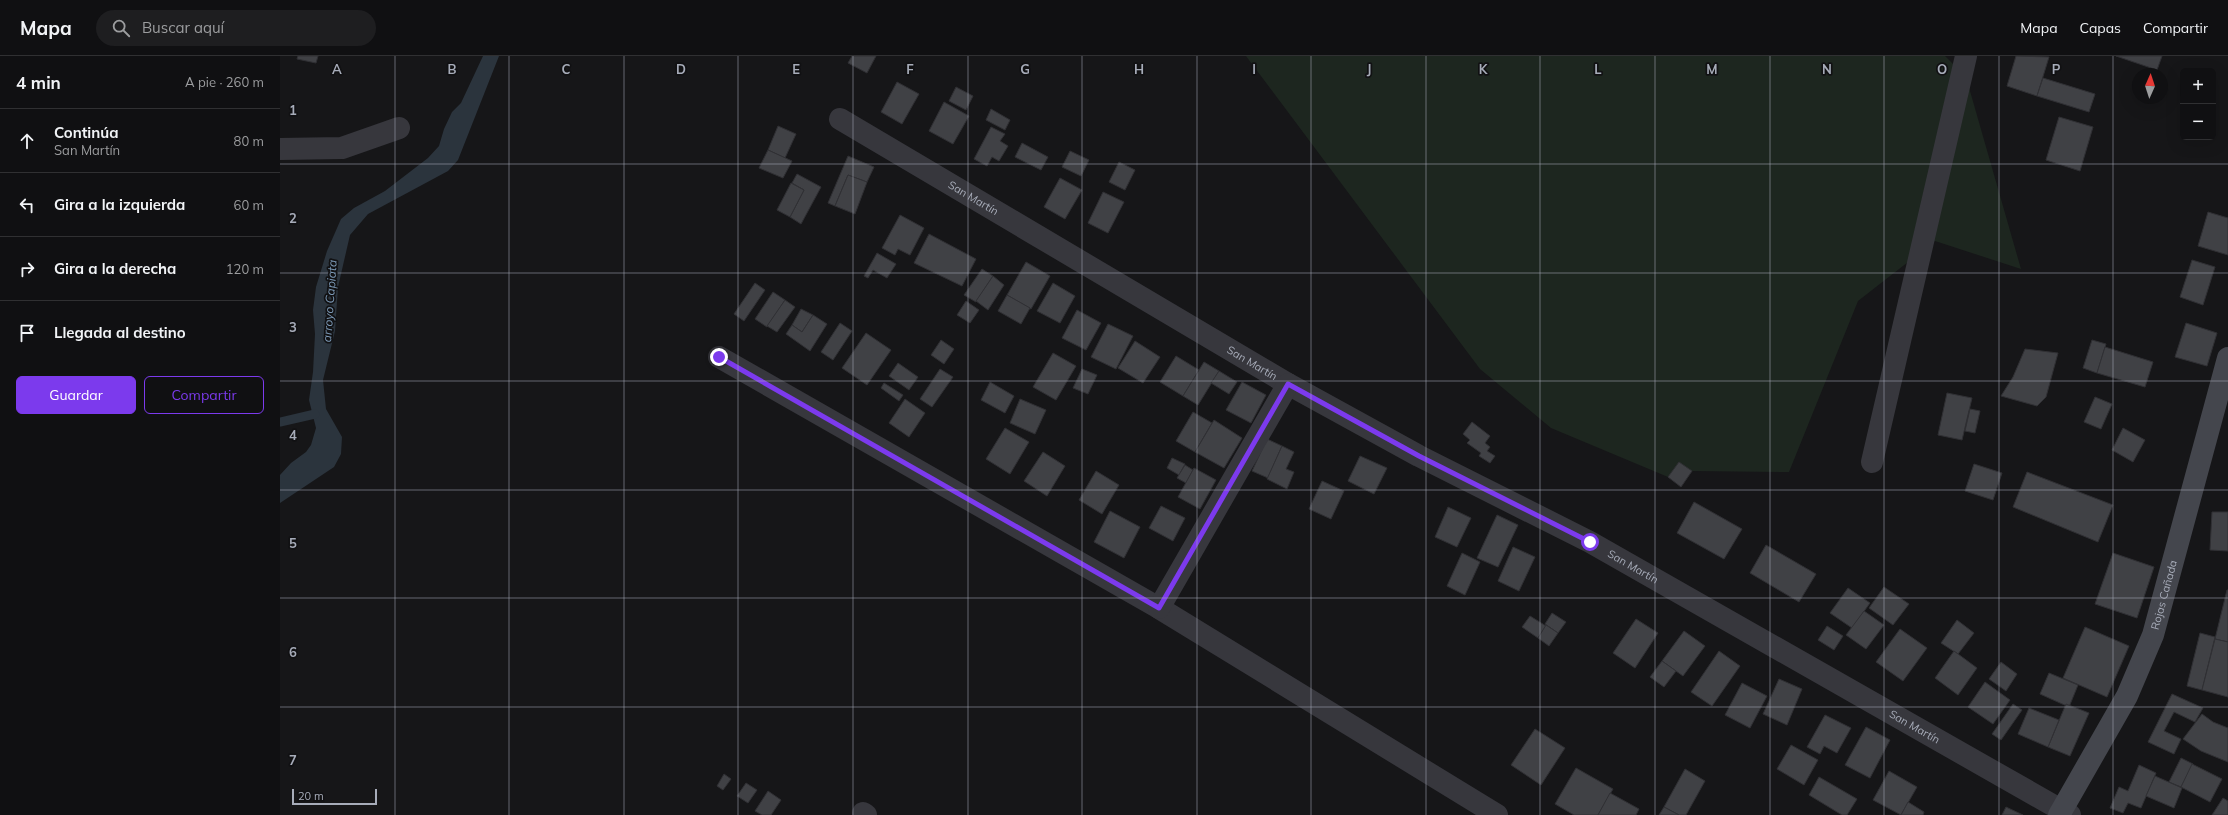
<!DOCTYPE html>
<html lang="es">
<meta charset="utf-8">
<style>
:root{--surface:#101012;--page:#1e1e20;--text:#f1f3f6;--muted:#9c9d9f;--line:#303032;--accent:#7c3aed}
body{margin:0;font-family:Mulish,sans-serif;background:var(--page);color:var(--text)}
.controls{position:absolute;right:12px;top:12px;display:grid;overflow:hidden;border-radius:6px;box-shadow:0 4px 16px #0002}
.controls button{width:36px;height:36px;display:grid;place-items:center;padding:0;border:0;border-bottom:1px solid var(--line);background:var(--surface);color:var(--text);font:20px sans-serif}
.compass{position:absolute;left:1852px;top:12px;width:36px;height:36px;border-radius:50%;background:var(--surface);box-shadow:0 4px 16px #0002;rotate:3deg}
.scale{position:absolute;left:12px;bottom:10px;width:85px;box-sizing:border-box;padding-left:4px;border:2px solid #a7acb9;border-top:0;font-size:11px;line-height:14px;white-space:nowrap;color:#a7acb9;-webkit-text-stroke:3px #111113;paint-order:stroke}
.stop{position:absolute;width:12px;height:12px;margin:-9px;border:3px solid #7c3aed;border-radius:50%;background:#fff}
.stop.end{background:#7c3aed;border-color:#fff;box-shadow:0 1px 4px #0008}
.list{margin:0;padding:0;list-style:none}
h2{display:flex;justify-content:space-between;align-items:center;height:52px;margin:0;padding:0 16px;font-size:17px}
h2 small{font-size:13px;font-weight:400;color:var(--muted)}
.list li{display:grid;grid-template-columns:26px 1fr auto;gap:12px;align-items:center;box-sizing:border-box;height:64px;padding:0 16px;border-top:1px solid var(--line)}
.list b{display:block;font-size:15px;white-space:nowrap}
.list p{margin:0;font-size:13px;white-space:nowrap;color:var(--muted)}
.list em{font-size:13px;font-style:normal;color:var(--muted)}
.actions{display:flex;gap:8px;padding:12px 16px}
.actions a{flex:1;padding:9px 0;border:1px solid var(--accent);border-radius:6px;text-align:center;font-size:14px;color:var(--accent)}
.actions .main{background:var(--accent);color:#fff}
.icon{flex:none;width:22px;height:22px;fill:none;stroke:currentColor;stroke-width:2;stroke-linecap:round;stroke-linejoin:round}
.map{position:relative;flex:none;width:1948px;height:759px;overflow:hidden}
header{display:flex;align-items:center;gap:24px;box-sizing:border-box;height:56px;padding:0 20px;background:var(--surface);border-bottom:1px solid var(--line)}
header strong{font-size:19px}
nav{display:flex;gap:22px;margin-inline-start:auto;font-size:14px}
.search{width:280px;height:36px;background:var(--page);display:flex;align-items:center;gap:10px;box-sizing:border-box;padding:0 14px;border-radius:22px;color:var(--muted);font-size:15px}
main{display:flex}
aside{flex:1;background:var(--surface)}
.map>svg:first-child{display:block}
.green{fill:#1d261f}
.water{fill:#2b343d}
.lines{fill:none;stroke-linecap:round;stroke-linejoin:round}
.stream{stroke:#2b343d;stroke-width:9}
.building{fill:#404145;stroke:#303034}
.minor{stroke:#37373d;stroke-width:22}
.secondary{stroke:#44464d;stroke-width:22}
.route{stroke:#7c3aed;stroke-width:5}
.grid{fill:none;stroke:#a7acb9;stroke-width:1;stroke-opacity:0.55}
.labels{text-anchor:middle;stroke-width:3.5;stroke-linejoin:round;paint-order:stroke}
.street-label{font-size:11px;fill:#a7acb9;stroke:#111113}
.water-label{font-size:12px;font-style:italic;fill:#7c99b6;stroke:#111113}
.grid-label{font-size:13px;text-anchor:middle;font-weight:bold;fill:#a7acb9;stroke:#111113;stroke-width:3.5;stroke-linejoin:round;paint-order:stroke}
</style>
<header>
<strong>Mapa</strong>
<div class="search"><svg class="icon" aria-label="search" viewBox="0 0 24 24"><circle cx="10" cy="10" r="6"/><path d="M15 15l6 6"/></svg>Buscar aquí</div>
<nav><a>Mapa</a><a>Capas</a><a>Compartir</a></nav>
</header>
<main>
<aside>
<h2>4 min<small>A pie · 260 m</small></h2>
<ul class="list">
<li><svg class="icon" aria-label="ahead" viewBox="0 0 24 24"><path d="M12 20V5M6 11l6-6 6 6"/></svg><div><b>Continúa</b><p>San Martín</p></div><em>80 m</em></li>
<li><svg class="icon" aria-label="left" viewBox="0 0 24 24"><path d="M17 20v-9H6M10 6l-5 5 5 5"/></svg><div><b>Gira a la izquierda</b></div><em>60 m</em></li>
<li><svg class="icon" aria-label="right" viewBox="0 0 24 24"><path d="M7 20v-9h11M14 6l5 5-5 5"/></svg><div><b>Gira a la derecha</b></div><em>120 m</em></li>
<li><svg class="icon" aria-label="arrive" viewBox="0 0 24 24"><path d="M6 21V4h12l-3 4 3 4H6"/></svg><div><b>Llegada al destino</b></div></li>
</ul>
<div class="actions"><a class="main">Guardar</a><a>Compartir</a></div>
</aside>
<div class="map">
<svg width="1948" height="759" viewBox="0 0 1948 759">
<rect width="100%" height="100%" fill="#161618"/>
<path class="green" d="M966 0H1665L1686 21 1741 213 1655 185 1578 245 1509 416 1412 415 1388 421 1271 372 1200 313Z"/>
<path class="water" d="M203 0H219L178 104 168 115 88 158 70 179 58 231 55 275 43 324 46 353 62 381 61 398 54 411 0 447V419L11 407 26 396 31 389 36 372 29 344 33 316 35 278 33 254 36 231 47 195 61 163 74 152 105 135 148 102 159 90 164 73 172 56 181 47Z"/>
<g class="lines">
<path class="stream" d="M0 366 35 358"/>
</g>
<g class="building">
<path d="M18 0H38L36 7 17 3Z"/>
<path d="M572 0H596L587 17 568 7Z"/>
<path d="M1736 0 1769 1 1757 40 1727 30Z"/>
<path d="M1836 0H1882L1877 14Z"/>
<path d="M1763 22 1815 38 1809 56 1757 40Z"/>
<path d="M617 26 639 38 622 68 601 56Z"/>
<path d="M676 31 693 40 686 54 669 45Z"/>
<path d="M664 46 689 60 673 88 649 75Z"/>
<path d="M711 53 730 64 725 74 706 64Z"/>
<path d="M1779 61 1813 71 1800 115 1766 104Z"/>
<path d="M498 70 516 78 505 102 488 94Z"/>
<path d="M711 71 725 78 720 85 728 90 719 105 712 101 707 110 694 103Z"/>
<path d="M742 87 768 101 761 114 735 101Z"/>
<path d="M488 94 512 105 503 122 479 112Z"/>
<path d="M790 95 809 104 801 120 782 111Z"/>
<path d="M568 100 594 111 587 126 568 119 555 150 548 147Z"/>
<path d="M839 106 855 114 845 134 829 126Z"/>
<path d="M517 118 541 131 521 168 510 161 524 134 512 127Z"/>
<path d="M568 119 587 126 575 158 555 150Z"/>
<path d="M780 122 802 134 785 163 764 151Z"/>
<path d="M511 127 524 134 510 161 497 154Z"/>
<path d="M823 136 844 146 828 177 808 167Z"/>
<path d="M1928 156 1948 162V199L1918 190Z"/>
<path d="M620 159 644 172 630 199 618 193 615 199 602 192Z"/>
<path d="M649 178 696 203 682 230 634 207Z"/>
<path d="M597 197 616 208 607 222 593 214 588 222 584 220Z"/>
<path d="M1912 204 1935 211 1923 249 1900 241Z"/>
<path d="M746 206 770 220 751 253 727 239Z"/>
<path d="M702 213 713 220 696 246 684 239Z"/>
<path d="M713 220 724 229 708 254 696 245Z"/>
<path d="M475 227 485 234 464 265 454 258Z"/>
<path d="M773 227 795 240 780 267 757 255Z"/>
<path d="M493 236 505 244 487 271 475 263Z"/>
<path d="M727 239 750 252 741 268 718 255Z"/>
<path d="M505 244 515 251 497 276 487 270Z"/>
<path d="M686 245 699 254 690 267 677 259Z"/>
<path d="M521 253 533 259 522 276 512 269Z"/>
<path d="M797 254 821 267 806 294 782 282Z"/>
<path d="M533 259 547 268 530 295 506 278 512 269 522 276Z"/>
<path d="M560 267 572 275 553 304 541 296Z"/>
<path d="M1906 267 1937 277 1927 310 1895 301Z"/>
<path d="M828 268 853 280 836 313 811 301Z"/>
<path d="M586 277 611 294 587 329 562 312Z"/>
<path d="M661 284 674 293 664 308 651 299Z"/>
<path d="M1812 284 1826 288 1817 317 1803 312Z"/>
<path d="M855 285 880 301 863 327 838 312Z"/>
<path d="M1825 291 1873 306 1865 331 1817 317Z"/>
<path d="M1745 293 1778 297 1766 341 1757 350 1721 340 1733 321Z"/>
<path d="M773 297 796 310 776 344 753 331Z"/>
<path d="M896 300 919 314 903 340 880 326Z"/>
<path d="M924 306 939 315 918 349 903 340Z"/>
<path d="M618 307 638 321 629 334 609 320Z"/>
<path d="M660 313 673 321 652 351 640 343Z"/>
<path d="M802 313 817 319 808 338 793 332Z"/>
<path d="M939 315 957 326 949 338 931 327Z"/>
<path d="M710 326 734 340 725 357 701 344Z"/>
<path d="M962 326 986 339 971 367 946 354Z"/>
<path d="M604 327 623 339 619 345 601 332Z"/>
<path d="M1667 337 1692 342 1682 384 1658 379Z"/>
<path d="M1815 341 1832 348 1821 373 1804 366Z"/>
<path d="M625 343 645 357 629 381 609 367Z"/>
<path d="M740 343 766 354 755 378 730 367Z"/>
<path d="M1690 353 1700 355 1695 377 1685 375Z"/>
<path d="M913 356 932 367 915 396 896 385Z"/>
<path d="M934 364 962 382 944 412 915 396Z"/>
<path d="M1192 366 1210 380 1205 387 1210 391 1207 395 1215 400 1210 407 1199 400 1201 397 1187 387 1190 384 1183 378Z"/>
<path d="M725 372 749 386 730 418 706 403Z"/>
<path d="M1843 372 1865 384 1853 406 1832 394Z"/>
<path d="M987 383 1002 390 988 422 972 415Z"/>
<path d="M1002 390 1014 396 1006 413 1014 416 1007 433 987 423Z"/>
<path d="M763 396 785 410 767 440 744 425Z"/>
<path d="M1080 400 1107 412 1094 438 1068 425Z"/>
<path d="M892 402 905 408 899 419 887 412Z"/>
<path d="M1399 406 1412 415 1401 431 1388 421Z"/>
<path d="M1694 408 1722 417 1713 444 1685 435Z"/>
<path d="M905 409 913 414 906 427 897 422Z"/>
<path d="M914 412 936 424 920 453 898 441Z"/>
<path d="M816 415 839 429 822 458 799 444Z"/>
<path d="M1747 416 1833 449 1818 486 1733 451Z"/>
<path d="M1042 425 1064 435 1051 463 1029 453Z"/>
<path d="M1414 446 1462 473 1444 503 1397 477Z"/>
<path d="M881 450 905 462 893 485 869 472Z"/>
<path d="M1168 451 1191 462 1177 491 1155 481Z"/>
<path d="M830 455 860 471 844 502 814 486Z"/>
<path d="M1932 456H1948V495L1930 494Z"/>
<path d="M1217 459 1238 469 1218 511 1197 502Z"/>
<path d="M1486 489 1536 518 1519 546 1470 517Z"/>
<path d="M1233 491 1255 501 1239 535 1218 525Z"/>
<path d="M1182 497 1200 506 1185 539 1167 530Z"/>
<path d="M1833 497 1874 511 1857 562 1815 548Z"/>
<path d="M1604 531 1629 548 1613 569 1589 552Z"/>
<path d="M1568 532 1590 547 1572 572 1550 557Z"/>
<path d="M1947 534H1948V586L1935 583Z"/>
<path d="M1584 555 1604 569 1586 593 1566 579Z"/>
<path d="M1272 557 1286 566 1278 577 1265 568Z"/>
<path d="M1250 560 1266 570 1258 582 1242 571Z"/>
<path d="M1356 563 1378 577 1355 612 1333 597Z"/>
<path d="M1677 564 1694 577 1678 598 1661 587Z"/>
<path d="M1266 569 1278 577 1269 590 1258 582Z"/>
<path d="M1547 570 1563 580 1554 594 1538 584Z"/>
<path d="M1805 571 1849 590 1827 641 1783 622Z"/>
<path d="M1620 573 1647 592 1623 625 1596 606Z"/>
<path d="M1404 575 1425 590 1403 620 1382 605Z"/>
<path d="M1920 577 1935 581 1922 634 1907 630Z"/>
<path d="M1935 583 1948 586V641L1922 634Z"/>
<path d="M1439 595 1460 610 1432 650 1411 636Z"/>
<path d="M1674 595 1697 612 1678 639 1655 622Z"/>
<path d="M1382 605 1396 615 1384 631 1370 621Z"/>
<path d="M1721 606 1737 618 1726 635 1709 623Z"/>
<path d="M1769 617 1798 629 1789 651 1760 638Z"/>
<path d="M1499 623 1522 633 1507 669 1483 658Z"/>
<path d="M1705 626 1730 644 1713 668 1688 651Z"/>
<path d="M1462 627 1487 640 1470 672 1445 659Z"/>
<path d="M1892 638 1923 652 1915 666 1894 656 1884 675 1901 683 1894 698 1868 686Z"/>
<path d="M1733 648 1742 654 1721 684 1712 678Z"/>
<path d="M1786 648 1809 657 1790 700 1768 691Z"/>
<path d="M1749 652 1779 664 1768 691 1738 678Z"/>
<path d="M1922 658 1933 666 1948 672V706L1921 695 1903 683Z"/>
<path d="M1545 659 1571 672 1557 697 1544 690 1540 698 1527 691Z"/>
<path d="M1586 671 1610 684 1590 722 1565 709Z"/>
<path d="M1255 673 1285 692 1261 729 1231 709Z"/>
<path d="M1511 689 1538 704 1524 729 1497 713Z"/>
<path d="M1901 702 1913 708 1901 731 1889 726Z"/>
<path d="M1912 708 1942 723 1930 746 1901 731Z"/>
<path d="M1859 709 1876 717 1861 752 1848 747 1843 757 1830 752 1839 731 1848 735Z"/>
<path d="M1296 712 1333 733 1318 759H1294L1275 748Z"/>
<path d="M1405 713 1425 725 1406 759H1399L1384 751Z"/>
<path d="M1609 715 1637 731 1621 759 1593 744Z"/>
<path d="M444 718 451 723 443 734 437 730Z"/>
<path d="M1875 720 1902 732 1894 752 1866 740Z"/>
<path d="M1539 721 1577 743 1567 759H1562L1529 739Z"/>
<path d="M466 727 477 734 468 747 457 740Z"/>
<path d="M488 735 501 744 491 759H482L475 755Z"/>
<path d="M1330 737 1359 753 1356 759H1318Z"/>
<path d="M1943 742 1948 745V759H1932Z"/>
<path d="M1628 746 1644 756 1643 759H1621Z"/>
<path d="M1384 751 1399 759H1379Z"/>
<path d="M1726 751 1743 759H1722Z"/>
</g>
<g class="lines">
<g class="minor">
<path id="s1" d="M560 63 1008 328 1139 400 1310 486 1790 759"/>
<path d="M0 93 62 92 119 72"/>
<path d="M439 301 879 552 1217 759"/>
<path d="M1592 406 1686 0"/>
<path d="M879 552 1008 328"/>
<path d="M583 757 586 759"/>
</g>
<path class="secondary" id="s2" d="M1779 759 1847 640 1873 579 1948 302"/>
</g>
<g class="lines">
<path class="route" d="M439 301 879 552 1008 328 1139 400 1310 486"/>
</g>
<path class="grid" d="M115 0V759M229 0V759M344 0V759M458 0V759M573 0V759M688 0V759M802 0V759M917 0V759M1031 0V759M1146 0V759M1260 0V759M1375 0V759M1490 0V759M1604 0V759M1719 0V759M1833 0V759M0 108H1948M0 217H1948M0 325H1948M0 434H1948M0 542H1948M0 651H1948"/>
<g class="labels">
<g class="street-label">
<text dy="4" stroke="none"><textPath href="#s1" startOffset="155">San Martín</textPath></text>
<text dy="4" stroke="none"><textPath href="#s1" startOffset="479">San Martín</textPath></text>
<text dy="4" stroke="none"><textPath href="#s1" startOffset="911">San Martín</textPath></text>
<text dy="4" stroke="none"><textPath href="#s2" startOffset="245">Rojas Cañada</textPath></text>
<text dy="4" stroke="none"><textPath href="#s1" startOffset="1235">San Martín</textPath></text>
</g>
<g class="water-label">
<text transform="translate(50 245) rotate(-86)" y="4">arroyo Capiata</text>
</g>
</g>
<g class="grid-label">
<text x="57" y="18">A</text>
<text x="172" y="18">B</text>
<text x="286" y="18">C</text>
<text x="401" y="18">D</text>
<text x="516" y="18">E</text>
<text x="630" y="18">F</text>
<text x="745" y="18">G</text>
<text x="859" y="18">H</text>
<text x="974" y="18">I</text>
<text x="1089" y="18">J</text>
<text x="1203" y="18">K</text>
<text x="1318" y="18">L</text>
<text x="1432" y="18">M</text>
<text x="1547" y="18">N</text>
<text x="1662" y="18">O</text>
<text x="1776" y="18">P</text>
<text x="13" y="59">1</text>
<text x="13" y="167">2</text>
<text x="13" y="276">3</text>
<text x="13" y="384">4</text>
<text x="13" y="492">5</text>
<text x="13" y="601">6</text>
<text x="13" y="709">7</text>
</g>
</svg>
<div class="controls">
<button>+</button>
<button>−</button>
</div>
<svg class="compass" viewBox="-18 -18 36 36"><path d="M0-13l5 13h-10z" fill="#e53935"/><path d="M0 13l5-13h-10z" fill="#9c9d9f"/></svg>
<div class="scale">20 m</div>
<div class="stop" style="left:1310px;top:486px"></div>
<div class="stop end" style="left:439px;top:301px"></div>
</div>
</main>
